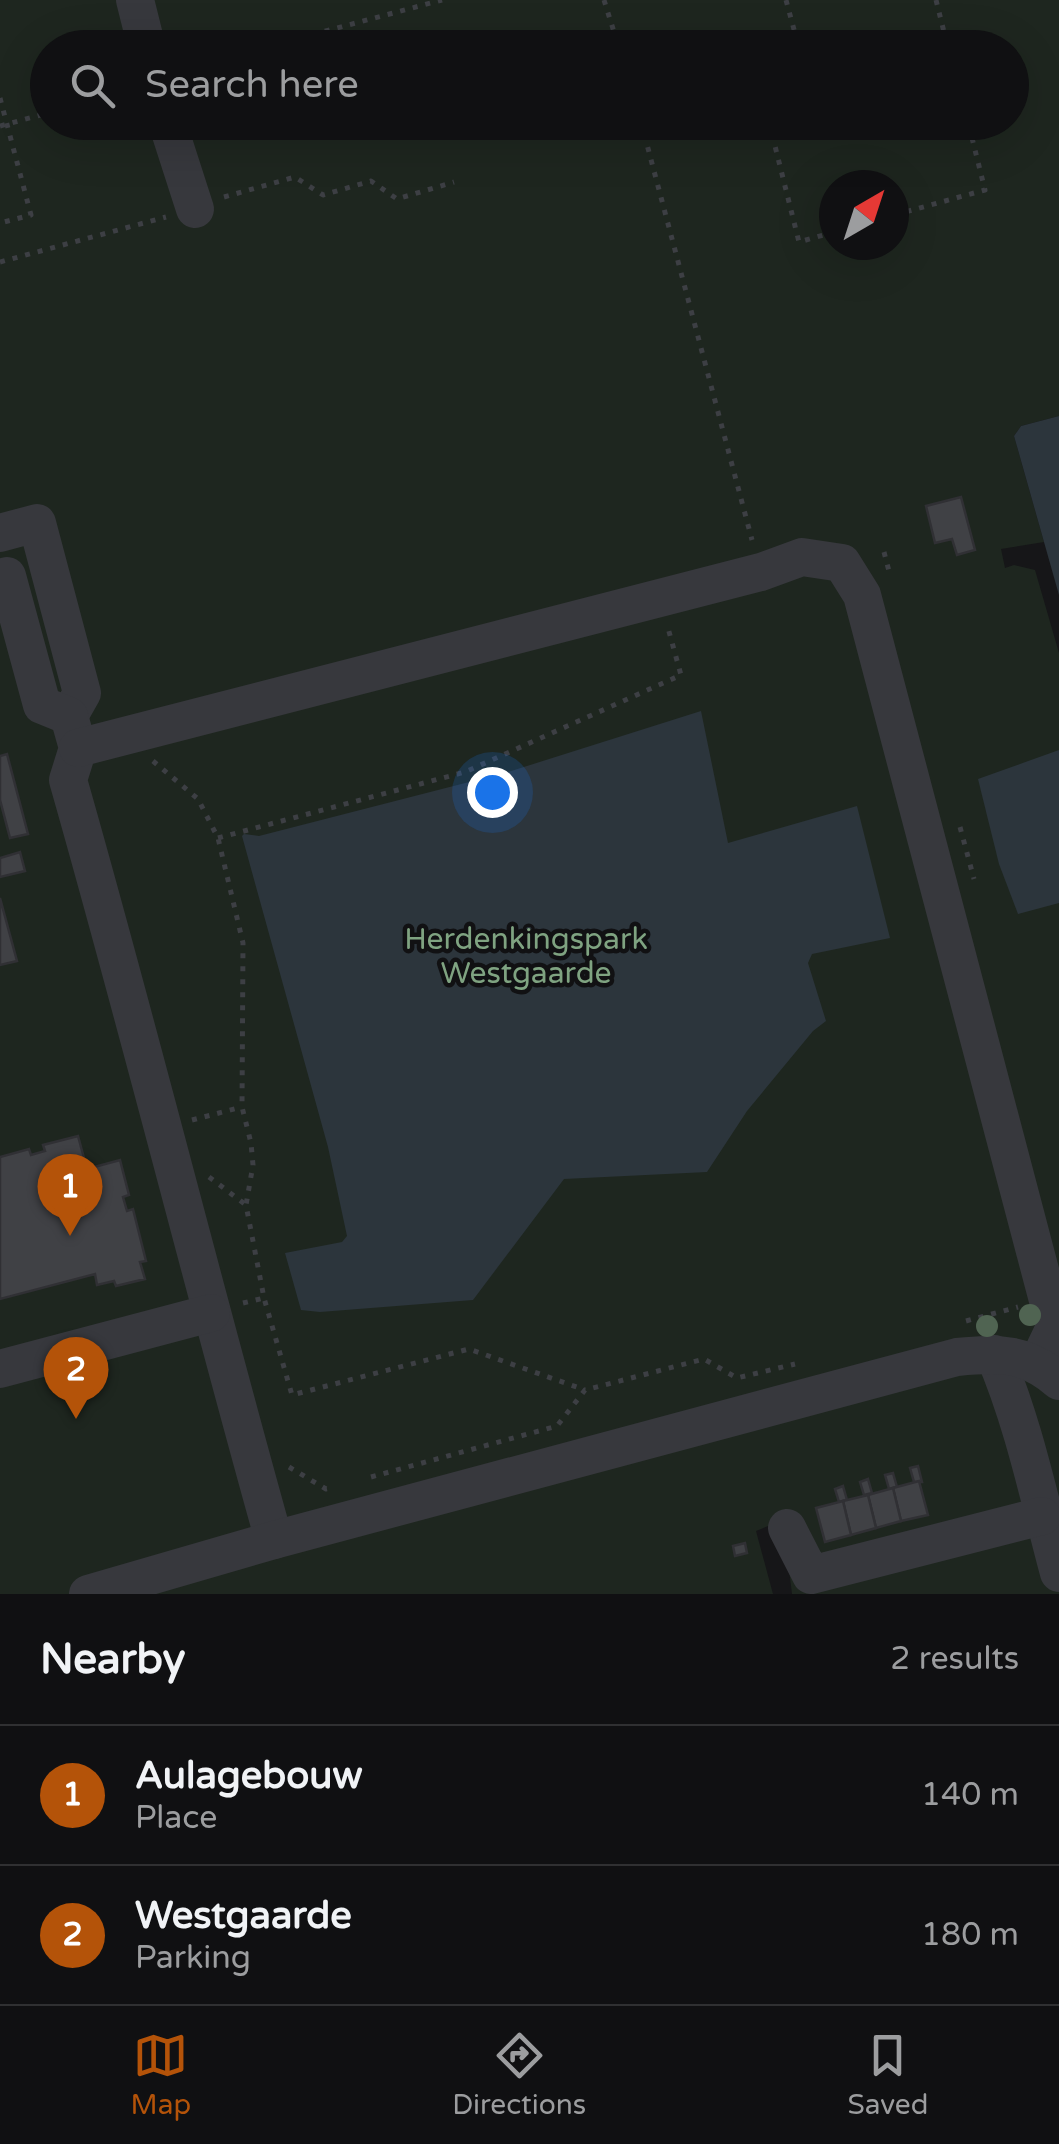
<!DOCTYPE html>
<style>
:root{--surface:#101012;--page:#1e1e20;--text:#f1f3f6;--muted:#9c9d9f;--line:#303032;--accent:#b45309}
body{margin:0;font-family:"Varela Round",sans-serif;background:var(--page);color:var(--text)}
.compass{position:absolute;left:819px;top:170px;width:90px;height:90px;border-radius:50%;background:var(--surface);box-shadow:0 10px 40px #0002;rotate:39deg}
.you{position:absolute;left:492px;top:792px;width:35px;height:35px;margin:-25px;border:8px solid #fff;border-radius:50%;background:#1a73e8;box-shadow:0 0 0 15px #1a73e833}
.badge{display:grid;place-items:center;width:65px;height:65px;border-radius:50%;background:var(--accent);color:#fff;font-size:32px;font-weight:700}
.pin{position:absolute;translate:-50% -82px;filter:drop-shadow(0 2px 5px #0008)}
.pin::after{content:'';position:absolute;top:52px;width:35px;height:30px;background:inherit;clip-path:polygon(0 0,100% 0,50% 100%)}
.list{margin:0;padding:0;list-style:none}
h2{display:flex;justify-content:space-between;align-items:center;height:130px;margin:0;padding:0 40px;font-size:42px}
h2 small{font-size:32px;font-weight:400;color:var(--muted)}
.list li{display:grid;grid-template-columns:65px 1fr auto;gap:30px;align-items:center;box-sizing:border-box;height:140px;padding:0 40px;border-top:2px solid var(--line)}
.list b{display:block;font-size:38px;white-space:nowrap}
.list p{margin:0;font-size:32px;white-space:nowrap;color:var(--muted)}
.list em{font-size:32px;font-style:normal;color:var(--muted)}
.icon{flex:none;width:55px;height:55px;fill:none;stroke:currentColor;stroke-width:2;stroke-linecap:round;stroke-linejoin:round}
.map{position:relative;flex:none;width:1059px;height:1594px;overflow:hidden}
.search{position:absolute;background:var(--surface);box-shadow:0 10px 40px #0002;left:30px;right:30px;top:30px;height:110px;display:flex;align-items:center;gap:25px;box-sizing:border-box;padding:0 35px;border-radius:55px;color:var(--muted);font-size:38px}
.sheet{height:410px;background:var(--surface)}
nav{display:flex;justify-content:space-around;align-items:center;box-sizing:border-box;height:140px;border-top:2px solid var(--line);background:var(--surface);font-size:28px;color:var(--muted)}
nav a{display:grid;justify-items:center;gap:5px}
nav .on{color:var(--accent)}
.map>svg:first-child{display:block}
.green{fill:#1e261f;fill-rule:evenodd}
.water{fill:#2c353c}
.building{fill:#404145;stroke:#303034;stroke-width:2.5}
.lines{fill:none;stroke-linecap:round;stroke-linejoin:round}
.path{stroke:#3d3f44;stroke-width:5;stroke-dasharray:5 8;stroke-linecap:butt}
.minor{stroke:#37383d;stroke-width:38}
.tree{fill:#506452}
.labels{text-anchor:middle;stroke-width:9;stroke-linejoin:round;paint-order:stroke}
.park-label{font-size:30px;fill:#7fa381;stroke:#111113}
</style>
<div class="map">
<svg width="1059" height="1594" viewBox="0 0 1059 1594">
<rect width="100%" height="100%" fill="#161618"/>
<path class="green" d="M0 0H1059V416L1021 426 1014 436 1044 542 1001 549 1005 568 1014 565 1035 570 1059 653V1594H792L783 1520 756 1531 773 1594H0ZM48 48H1012V122H48ZM834 185H894V245H834Z"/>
<g class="water">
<path d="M1059 416V595L1014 436 1021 426Z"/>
<path d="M701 711 728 843 857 806 890 938 812 954 808 963 826 1021 813 1031 747 1111 707 1172 564 1179 473 1300 320 1312 301 1310 285 1253 342 1242 347 1236 328 1147 242 836 244 834 259 836 508 772Z"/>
<path d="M1059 750V903L1018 914 999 864 978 779Z"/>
</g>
<g class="building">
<path d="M961 497 975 550 957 555 952 539 935 543 926 506Z"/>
<path d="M7 754 28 834 10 838 0 800V756Z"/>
<path d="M20 852 25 871 0 877V858Z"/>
<path d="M0 898 17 961 0 965Z"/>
<path d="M78 1136 87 1169 120 1160 129 1195 123 1197 127 1211 133 1209 146 1261 140 1262 145 1279 116 1286 114 1281 97 1285 95 1274 0 1299V1157L29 1149 31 1155 45 1151 43 1145Z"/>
<path d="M918 1466 922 1482H914L910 1468Z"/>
<path d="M893 1473 897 1487 889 1489 885 1475Z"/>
<path d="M868 1479 872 1493 864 1495 860 1482Z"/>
<path d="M919 1481 928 1515 901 1521 893 1488Z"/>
<path d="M843 1486 847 1500 839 1502 835 1489Z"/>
<path d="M893 1488 901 1521 876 1528 868 1495Z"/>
<path d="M868 1495 876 1528 851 1535 843 1501Z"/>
<path d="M843 1501 851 1535 825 1542 816 1508Z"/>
<path d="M745 1543 747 1553 735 1556 733 1546Z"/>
</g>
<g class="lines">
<g class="path">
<path d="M604 0 619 48"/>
<path d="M786 0 799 48"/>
<path d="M936 0 948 48"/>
<path d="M262 48 442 0"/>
<path d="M776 48 797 42"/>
<path d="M896 48 945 33"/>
<path d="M0 98 31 215 0 223"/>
<path d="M641 122 752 540"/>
<path d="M769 122 799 242 834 232"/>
<path d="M0 126 48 113"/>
<path d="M486 135 502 122"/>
<path d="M224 197 295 177 323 195 371 181 397 199 454 182"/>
<path d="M894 215 985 190 968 122"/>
<path d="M0 262 166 217"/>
<path d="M884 552 890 575"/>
<path d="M153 761 198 799 218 838 243 943 242 1107 251 1143 253 1165 246 1205 264 1298 292 1395 469 1349 585 1390"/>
<path d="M960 827 974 879"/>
<path d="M218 838 465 772 681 675 668 628"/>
<path d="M192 1120 242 1107"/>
<path d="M209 1177 246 1205"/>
<path d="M243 1303 264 1298"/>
<path d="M966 1321 1018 1307"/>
<path d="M289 1467 326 1489 331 1488"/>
<path d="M371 1477 557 1426 585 1390 704 1359 737 1378 795 1364"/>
</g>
<g class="minor">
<path d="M135 0 147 48"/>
<path d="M167 122 195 209"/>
<path d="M0 533 37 523 82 693 69 716"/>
<path d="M7 576 42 705 69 716 78 748 68 780C140 1032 203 1287 274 1540"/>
<path d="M78 748 761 572 802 557 842 563 862 595 1055 1327 1038 1363"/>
<path d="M994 1354C1024 1424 1039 1499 1059 1573"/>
<path d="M0 1369 211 1313"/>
<path d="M787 1528 811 1575 1042 1516"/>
<path d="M88 1594 274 1540 957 1357C999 1353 1026 1352 1059 1381"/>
</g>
</g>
<g class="tree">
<circle cx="1030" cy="1315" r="11"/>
<circle cx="987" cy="1326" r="11"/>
</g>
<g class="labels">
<g class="park-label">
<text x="526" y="949">Herdenkingspark<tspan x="526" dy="34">Westgaarde</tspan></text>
</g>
</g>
</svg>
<svg class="compass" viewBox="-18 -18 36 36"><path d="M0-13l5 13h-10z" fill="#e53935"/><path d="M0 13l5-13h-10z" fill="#9c9d9f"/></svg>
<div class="you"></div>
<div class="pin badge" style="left:70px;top:1236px">1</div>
<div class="pin badge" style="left:76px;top:1419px">2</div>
<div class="search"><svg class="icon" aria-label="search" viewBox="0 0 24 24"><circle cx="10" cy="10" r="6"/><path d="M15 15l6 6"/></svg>Search here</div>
</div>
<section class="sheet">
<h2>Nearby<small>2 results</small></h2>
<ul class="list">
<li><span class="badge">1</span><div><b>Aulagebouw</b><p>Place</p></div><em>140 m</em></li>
<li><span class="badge">2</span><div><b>Westgaarde</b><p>Parking</p></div><em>180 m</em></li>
</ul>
</section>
<nav>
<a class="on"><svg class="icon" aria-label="map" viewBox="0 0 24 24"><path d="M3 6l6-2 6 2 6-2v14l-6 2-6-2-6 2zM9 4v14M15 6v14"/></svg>Map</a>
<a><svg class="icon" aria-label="directions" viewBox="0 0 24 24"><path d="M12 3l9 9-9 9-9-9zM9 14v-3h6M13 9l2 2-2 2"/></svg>Directions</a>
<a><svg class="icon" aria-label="saved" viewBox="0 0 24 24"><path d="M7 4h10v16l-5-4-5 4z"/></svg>Saved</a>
</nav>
